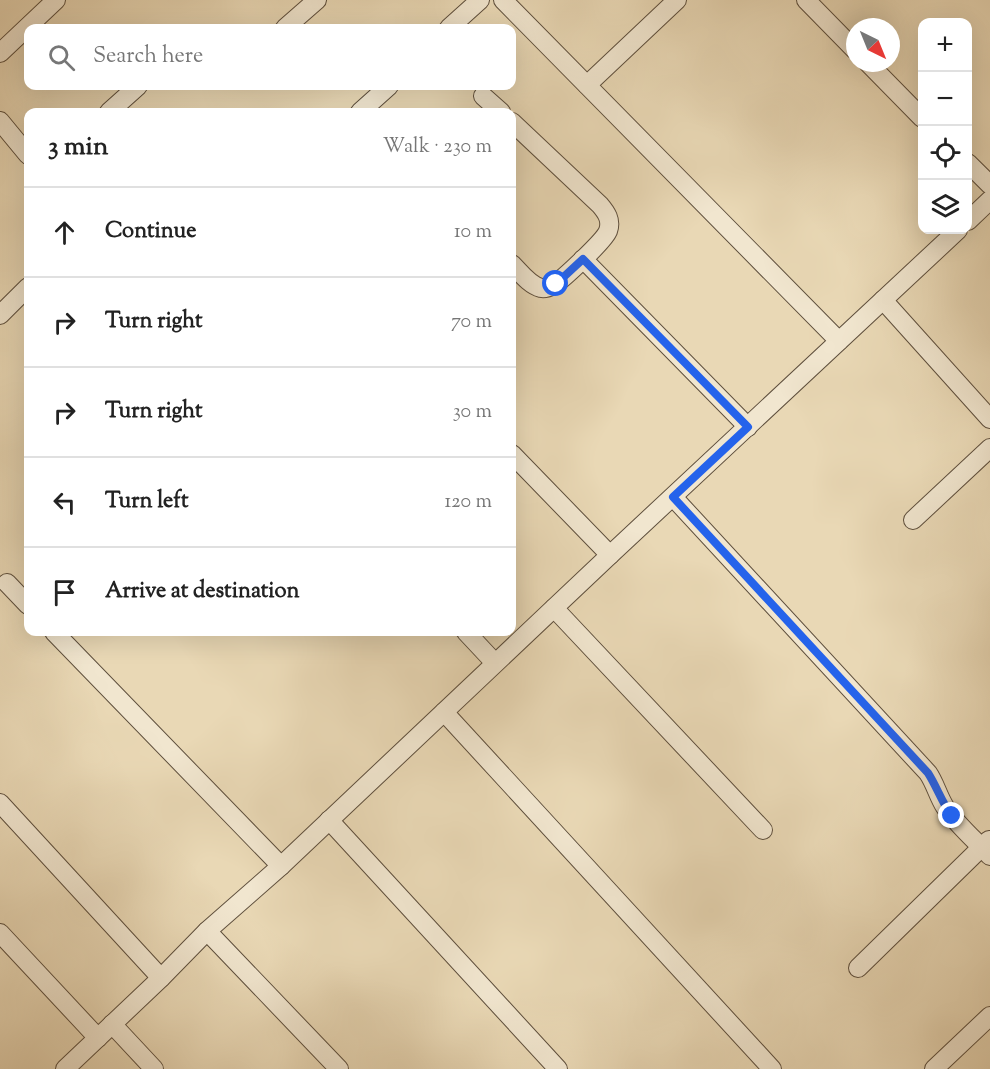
<!DOCTYPE html>
<meta charset="utf-8">
<style>
:root{--surface:#fff;--page:#f2f2f2;--text:#222;--muted:#767676;--line:#e0e0e0}
body{margin:0;font-family:"Sorts Mill Goudy",serif;background:var(--page);color:var(--text)}
.controls{position:absolute;right:18px;top:18px;display:grid;overflow:hidden;border-radius:12px;box-shadow:0 6px 24px #0002}
.controls button{width:54px;height:54px;display:grid;place-items:center;padding:0;border:0;border-bottom:2px solid var(--line);background:var(--surface);color:var(--text);font:30px sans-serif}
.compass{position:absolute;left:846px;top:18px;width:54px;height:54px;border-radius:50%;background:var(--surface);box-shadow:0 6px 24px #0002;rotate:137deg}
.stop{position:absolute;width:18px;height:18px;margin:-14px;border:4px solid #2563eb;border-radius:50%;background:#fff}
.stop.end{background:#2563eb;border-color:#fff;box-shadow:0 2px 6px #0008}
.list{margin:0;padding:0;list-style:none}
h2{display:flex;justify-content:space-between;align-items:center;height:78px;margin:0;padding:0 24px;font-size:26px}
h2 small{font-size:20px;font-weight:400;color:var(--muted)}
.list li{display:grid;grid-template-columns:39px 1fr auto;gap:18px;align-items:center;box-sizing:border-box;height:90px;padding:0 24px;border-top:2px solid var(--line)}
.list b{display:block;font-size:22px;white-space:nowrap}
.list em{font-size:20px;font-style:normal;color:var(--muted)}
.icon{flex:none;width:33px;height:33px;fill:none;stroke:currentColor;stroke-width:2;stroke-linecap:round;stroke-linejoin:round}
.map{position:relative;flex:none;width:990px;height:1069px;overflow:hidden}
.search{position:absolute;background:var(--surface);box-shadow:0 6px 24px #0002;left:24px;top:24px;width:492px;height:66px;display:flex;align-items:center;gap:15px;box-sizing:border-box;padding:0 21px;border-radius:12px;color:var(--muted);font-size:22px}
.panel{position:absolute;background:var(--surface);box-shadow:0 6px 24px #0002;left:24px;top:108px;width:492px;height:528px;border-radius:12px}
.map>svg:first-child{display:block}
.lines{fill:none;stroke-linecap:round;stroke-linejoin:round}
.street-casing{stroke:#5e4f3d;stroke-width:20}
.street{stroke:#f1e6cf;stroke-width:18}
.route{stroke:#2563eb;stroke-width:8}
</style>
<div class="map">
<svg width="990" height="1069" viewBox="0 0 990 1069">
<rect width="100%" height="100%" fill="#e9d8b5"/>
<filter id="stains"><feTurbulence type="fractalNoise" baseFrequency=".00333" numOctaves="4"/><feColorMatrix values="0 0 0 0 .2 0 0 0 0 .09 0 0 0 0 .02 0 0 0 .5 -.17"/></filter>
<radialGradient id="worn" r=".72"><stop offset=".6" stop-color="#630" stop-opacity="0"/><stop offset="1" stop-color="#630" stop-opacity=".3"/></radialGradient>
<g class="lines">
<g class="street-casing">
<g id="street">
<path d="M503 0 839 341"/>
<path d="M806 0 855 50"/>
<path d="M285 28 317 0"/>
<path d="M449 28 480 0"/>
<path d="M0 53 56 0"/>
<path d="M868 63 922 118"/>
<path d="M587 85 677 0"/>
<path d="M483 96 501 112"/>
<path d="M109 112 138 86"/>
<path d="M360 112 389 86"/>
<path d="M0 121 28 155"/>
<path d="M512 122 600 205C606 212 612 220 608 231 604 241 564 278 554 285 550 287 546 289 541 288 529 285 520 272 512 264"/>
<path d="M968 163 990 185"/>
<path d="M968 221 990 200"/>
<path d="M583 259 748 427"/>
<path d="M883 300 990 419"/>
<path d="M0 315 28 287"/>
<path d="M512 454 610 555"/>
<path d="M673 497 928 773C935 783 938 796 945 807 957 825 975 840 990 856"/>
<path d="M913 520 990 448"/>
<path d="M7 583 28 605"/>
<path d="M554 608 763 830"/>
<path d="M54 632 281 866"/>
<path d="M466 632 495 663"/>
<path d="M444 712 772 1069"/>
<path d="M0 803 161 978"/>
<path d="M329 820 558 1069"/>
<path d="M207 931 339 1069"/>
<path d="M0 933 98 1038"/>
<path d="M858 968 989 840"/>
<path d="M112 1024 154 1069"/>
<path d="M65 1069 161 978 207 931 281 866 610 555 958 230"/>
<path d="M934 1069 990 1016"/>
</g>
</g>
<use href="#street" class="street"/>
</g>
<g class="lines">
<path class="route" d="M556 284 583 259 748 427 673 497 928 773C937 787 942 803 952 816"/>
</g>
<rect width="100%" height="100%" filter="url(#stains)"/>
<rect width="100%" height="100%" fill="url(#worn)"/>
</svg>
<div class="controls">
<button>+</button>
<button>−</button>
<button><svg class="icon" aria-label="locate" viewBox="0 0 24 24"><circle cx="12" cy="12" r="6"/><path d="M12 2v4M12 18v4M2 12h4M18 12h4"/></svg></button>
<button><svg class="icon" aria-label="layers" viewBox="0 0 24 24"><path d="M12 4l9 5-9 5-9-5zM3 14l9 5 9-5"/></svg></button>
</div>
<svg class="compass" viewBox="-18 -18 36 36"><path d="M0-13l5 13h-10z" fill="#e53935"/><path d="M0 13l5-13h-10z" fill="#767676"/></svg>
<div class="stop" style="left:556px;top:284px"></div>
<div class="stop end" style="left:952px;top:816px"></div>
<div class="search"><svg class="icon" aria-label="search" viewBox="0 0 24 24"><circle cx="10" cy="10" r="6"/><path d="M15 15l6 6"/></svg>Search here</div>
<section class="panel">
<h2>3 min<small>Walk · 230 m</small></h2>
<ul class="list">
<li><svg class="icon" aria-label="ahead" viewBox="0 0 24 24"><path d="M12 20V5M6 11l6-6 6 6"/></svg><div><b>Continue</b></div><em>10 m</em></li>
<li><svg class="icon" aria-label="right" viewBox="0 0 24 24"><path d="M7 20v-9h11M14 6l5 5-5 5"/></svg><div><b>Turn right</b></div><em>70 m</em></li>
<li><svg class="icon" aria-label="right" viewBox="0 0 24 24"><path d="M7 20v-9h11M14 6l5 5-5 5"/></svg><div><b>Turn right</b></div><em>30 m</em></li>
<li><svg class="icon" aria-label="left" viewBox="0 0 24 24"><path d="M17 20v-9H6M10 6l-5 5 5 5"/></svg><div><b>Turn left</b></div><em>120 m</em></li>
<li><svg class="icon" aria-label="arrive" viewBox="0 0 24 24"><path d="M6 21V4h12l-3 4 3 4H6"/></svg><div><b>Arrive at destination</b></div></li>
</ul>
</section>
</div>
